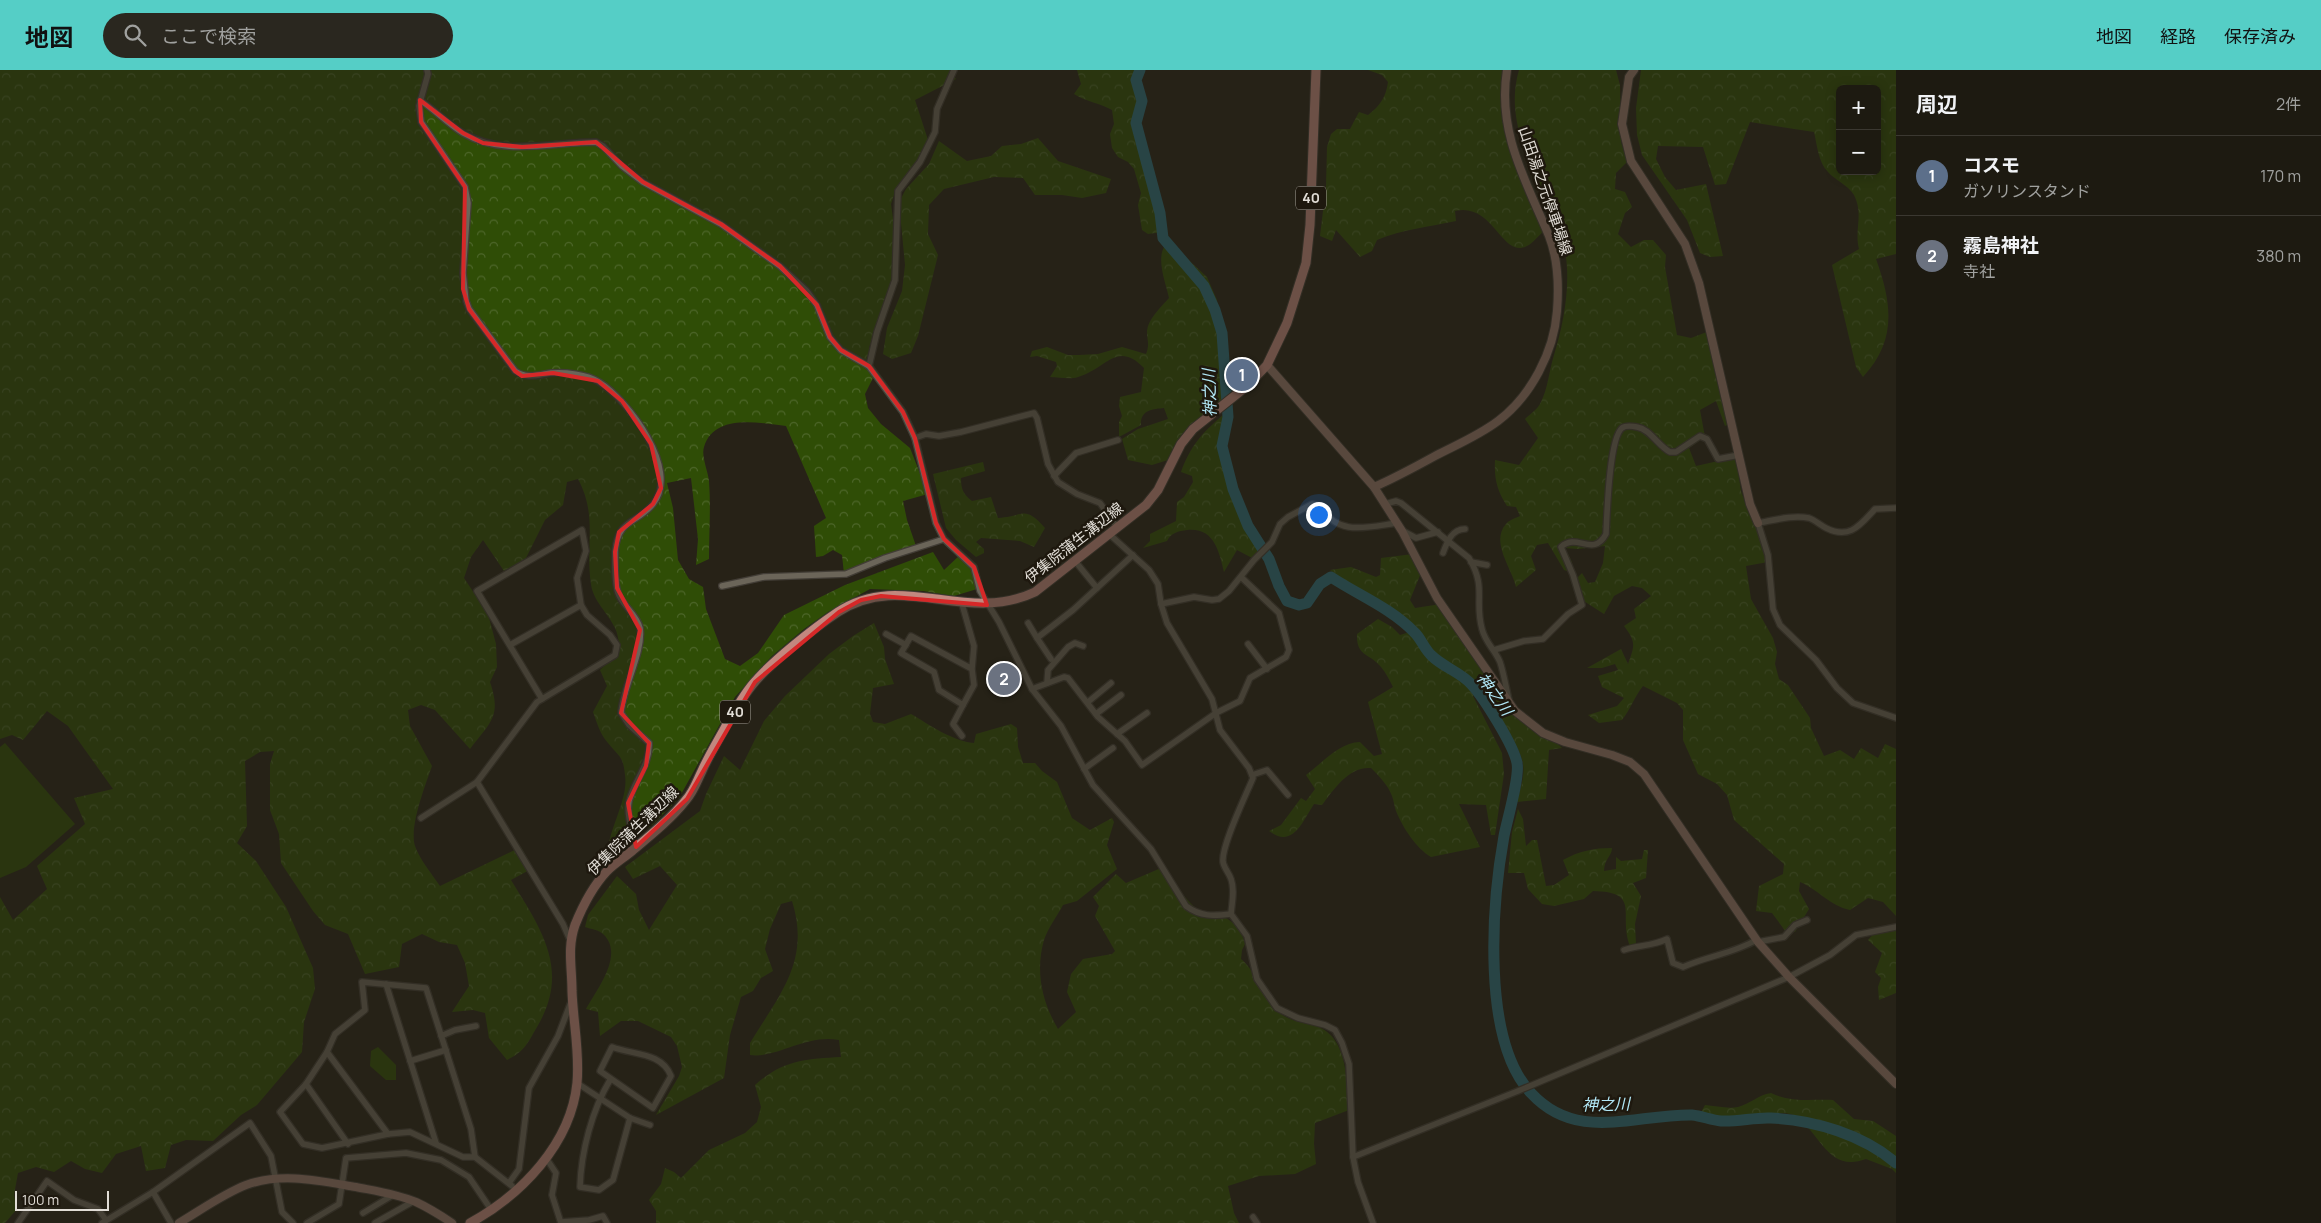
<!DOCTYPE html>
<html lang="ja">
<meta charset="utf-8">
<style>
:root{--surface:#1d1a11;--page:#2a271f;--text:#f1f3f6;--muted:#a0a19f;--line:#3b3831;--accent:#55cec6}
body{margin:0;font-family:Manrope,"Noto Sans JP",sans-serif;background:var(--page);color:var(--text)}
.controls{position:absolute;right:15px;top:15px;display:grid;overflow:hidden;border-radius:8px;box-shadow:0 2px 12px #0003}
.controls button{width:45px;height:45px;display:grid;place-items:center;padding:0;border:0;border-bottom:1px solid var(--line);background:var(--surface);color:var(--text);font:25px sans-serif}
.scale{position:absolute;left:15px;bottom:12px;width:94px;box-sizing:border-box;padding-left:5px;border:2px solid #e1ddd6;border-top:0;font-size:14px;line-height:18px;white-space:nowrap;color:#e1ddd6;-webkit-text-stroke:4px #1e180e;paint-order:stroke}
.you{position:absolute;left:1318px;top:444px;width:18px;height:18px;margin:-12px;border:4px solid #fff;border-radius:50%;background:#1a73e8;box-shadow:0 0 0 8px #1a73e833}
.badge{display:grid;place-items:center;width:32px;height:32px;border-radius:50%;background:var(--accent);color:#fff;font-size:16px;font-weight:700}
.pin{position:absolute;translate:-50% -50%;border:2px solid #fff;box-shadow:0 1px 5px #0006}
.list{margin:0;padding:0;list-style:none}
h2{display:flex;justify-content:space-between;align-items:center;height:65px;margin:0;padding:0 20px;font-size:21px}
h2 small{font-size:16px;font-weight:400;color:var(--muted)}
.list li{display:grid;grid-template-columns:32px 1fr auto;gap:15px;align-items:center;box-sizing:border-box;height:80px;padding:0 20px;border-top:1px solid var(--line)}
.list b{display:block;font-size:19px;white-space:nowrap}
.list p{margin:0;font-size:16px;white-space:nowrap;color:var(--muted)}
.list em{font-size:16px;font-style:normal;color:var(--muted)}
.icon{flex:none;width:28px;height:28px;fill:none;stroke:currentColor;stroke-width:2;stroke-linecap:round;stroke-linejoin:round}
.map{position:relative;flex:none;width:1896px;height:1153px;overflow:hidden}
header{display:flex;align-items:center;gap:30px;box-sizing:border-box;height:70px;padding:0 25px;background:var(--accent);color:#111}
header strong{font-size:24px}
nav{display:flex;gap:28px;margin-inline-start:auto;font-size:18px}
.search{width:350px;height:45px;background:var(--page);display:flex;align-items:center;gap:12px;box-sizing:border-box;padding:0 18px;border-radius:28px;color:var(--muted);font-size:19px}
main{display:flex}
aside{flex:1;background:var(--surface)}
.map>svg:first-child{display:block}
.forest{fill:url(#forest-crowns);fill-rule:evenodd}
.green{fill:#2f4d06}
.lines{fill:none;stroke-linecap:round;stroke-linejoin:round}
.river{stroke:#2a6d7d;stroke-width:11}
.street-casing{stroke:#423d36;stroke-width:8}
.secondary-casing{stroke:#423d36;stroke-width:10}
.primary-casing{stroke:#423d36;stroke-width:11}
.street{stroke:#6b6559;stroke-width:5.5}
.secondary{stroke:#96766c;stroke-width:8}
.primary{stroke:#c2887f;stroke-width:9}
.marked{fill:none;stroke:#d62828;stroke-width:4;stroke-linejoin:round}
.labels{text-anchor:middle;stroke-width:5;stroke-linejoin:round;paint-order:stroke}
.shield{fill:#1e180e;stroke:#a6a29a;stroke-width:1}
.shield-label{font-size:14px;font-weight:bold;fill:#e1ddd6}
.street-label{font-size:15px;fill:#e1ddd6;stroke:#1e180e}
.water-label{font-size:16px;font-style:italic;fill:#b2e8f7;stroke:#1e180e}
</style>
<header>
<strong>地図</strong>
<div class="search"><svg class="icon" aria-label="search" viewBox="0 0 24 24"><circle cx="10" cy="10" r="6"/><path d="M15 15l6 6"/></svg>ここで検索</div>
<nav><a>地図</a><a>経路</a><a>保存済み</a></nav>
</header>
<main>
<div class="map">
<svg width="1896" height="1153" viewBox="0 0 1896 1153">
<defs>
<pattern id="forest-crowns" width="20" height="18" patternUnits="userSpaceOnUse" patternTransform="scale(1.25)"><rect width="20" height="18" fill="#2f4d06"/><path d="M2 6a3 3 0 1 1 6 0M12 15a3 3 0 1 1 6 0" fill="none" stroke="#4d662a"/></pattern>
</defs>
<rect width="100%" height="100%" fill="#272217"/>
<g class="forest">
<path d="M0 0H950L956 9 915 30 931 79 914 104 895 122 891 134 898 185 897 214 888 238 869 277 874 306 865 324 868 338 881 354 910 378 928 424 903 431 907 450 916 476 844 504 842 485 833 480 823 486 816 487 814 456 826 448 786 356C760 353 714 343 704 377 701 386 708 401 709 411 711 437 709 463 709 489L696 495 698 469 691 408 667 413 673 438 678 490 689 509 703 517 706 539 725 589 740 596 758 583 784 545 845 515 933 482 944 500 960 485 976 498 977 519 954 526 923 521 870 519 828 542 804 559 772 586 735 627 679 728 653 754 608 787C606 762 629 731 625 705 623 685 619 687 608 673 600 664 597 653 593 642L607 616 600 600 620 580C619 573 618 564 615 558 608 543 593 531 591 514 585 476 598 446 578 409L567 412 563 435 545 450 521 498 504 501 483 470 471 487 464 508 488 544 496 574 497 597 490 612C502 647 490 652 470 679L435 640 421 635 408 640 410 656 432 696C425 716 409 757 415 776 420 790 432 804 440 816L521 777 533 798 511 810C541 859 571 900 537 957 527 974 525 981 507 990L489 968 485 943 473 940 452 942 469 916 465 893 457 875 439 872 422 864 402 874 399 897 365 904 348 864 325 855 313 841 281 793 279 764 270 740V694L274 681 260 682 245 691 247 756 237 773 256 791 286 837 313 898 315 919 304 952 302 982 257 1035 241 1045 213 1071 186 1070 171 1075 165 1098 146 1101 141 1076 116 1084 102 1103 85 1099 71 1091 54 1102 36 1097 18 1103 14 1125 17 1139 5 1153H0V827L13 850 47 819 37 796 85 754 74 728 113 719 68 656 47 641 23 670 12 665 0 669Z"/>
<path d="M1077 0H1135L1134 12 1151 126 1163 162 1148 164 1142 160 1138 135 1141 123 1134 99 1128 92 1118 87 1112 78 1110 64 1114 54 1112 40C1100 33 1087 32 1074 24L1081 14Z"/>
<path d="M1368 0H1507C1487 54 1523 112 1545 160 1539 165 1533 173 1527 176 1501 189 1494 132 1455 141L1456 151C1429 157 1403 159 1377 170L1372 181 1360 187 1336 160 1332 171 1320 166 1326 116 1327 77 1331 64 1337 59H1350L1359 42 1368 45C1380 36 1386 27 1388 12L1382 5Z"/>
<path d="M1519 0H1616L1620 15 1621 72 1627 92 1616 103 1615 119 1625 122 1632 137 1625 143 1618 164 1631 177 1644 170H1653L1666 185 1665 197 1677 265 1691 268 1712 260 1731 353 1725 356 1716 331 1700 340 1705 367 1689 378 1696 396 1736 387 1741 421 1750 446 1762 460 1768 492 1746 496 1751 529 1773 568 1777 582 1775 594 1779 609 1788 615 1810 648 1811 658 1824 686 1840 680 1854 689 1861 678 1878 688 1885 674 1896 679V846L1883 832 1868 828 1850 840C1830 836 1819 820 1800 812L1799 821 1809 839 1795 862H1786L1772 843 1756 841 1759 816 1783 804 1784 794 1734 750 1727 725 1717 714 1698 704 1683 670V640L1677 633 1643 616C1634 627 1631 639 1622 650L1599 653 1588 645 1617 636 1624 628 1602 617 1598 606 1618 600 1615 594 1602 598H1587L1621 579 1628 594C1635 575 1636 572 1624 556L1636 548 1634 539 1651 526 1642 518 1632 516 1614 526 1604 544 1579 528 1576 509 1582 503 1588 513 1595 512 1603 493 1605 476 1578 479 1565 478 1572 492 1573 503 1564 500 1548 473 1537 475 1531 486 1536 500 1516 517C1512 498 1490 472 1506 454 1509 450 1516 448 1520 446L1516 437 1507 436C1497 421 1494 408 1495 390L1519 395 1538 368 1525 349C1530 344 1538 339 1541 332 1548 318 1549 301 1554 285 1564 252 1572 211 1564 176 1550 117 1500 65 1519 0Z"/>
<path d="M1641 0H1896V184L1876 189C1893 236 1896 271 1863 307L1856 297 1832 195 1859 179C1854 159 1864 145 1854 125 1848 115 1835 110 1828 102 1818 92 1817 74 1814 62L1750 52 1726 114 1715 115 1703 77 1658 76 1656 89 1665 107 1676 120 1706 114 1723 186 1710 187 1700 183 1687 150 1642 85 1637 65 1636 38ZM1840 19H1877V101H1840Z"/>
<path d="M1038 68 1058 91 1111 109 1106 123 1082 128 1062 125H1035L1023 108 994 107 944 119 929 135 928 164 938 185 918 266 911 283 892 289 883 284 887 258 902 221 905 195 899 132 906 119 929 94 939 71 967 91 991 86 1002 76 1021 74Z"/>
<path d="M1169 172 1207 207 1217 230 1223 331 1177 373 1168 390 1152 395 1128 390 1122 369 1138 359 1168 349 1164 338C1153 339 1140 340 1141 355L1119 367V352L1122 346 1119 336 1120 327 1141 322 1144 298C1117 270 1106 299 1078 307 1069 310 1060 307 1050 307L1057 296 1056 292 1037 286 1030 287 1032 281 1047 277 1068 285H1079L1098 284 1122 277 1146 284C1150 274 1147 271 1147 261 1148 249 1161 237 1169 228 1166 213 1153 183 1169 172Z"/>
<path d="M1223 345C1225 357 1219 367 1220 379 1225 417 1239 452 1260 483L1254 489 1237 480 1224 502C1219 481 1214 457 1187 460 1178 461 1171 463 1167 471L1143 478 1150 471V464L1176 451 1177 432 1184 427 1193 412 1192 406 1181 402C1191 375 1202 363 1223 345Z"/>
<path d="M983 392 985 401 961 408C961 419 963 424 972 431L991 427 998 448C1025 446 1024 435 1045 458L1034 477 1020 471 981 468 976 472 984 479V483L976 487 956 470 946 458 933 404Z"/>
<path d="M1413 484 1421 503 1410 530 1415 538 1441 534 1515 641 1555 671 1562 678 1549 680 1546 729 1517 732C1520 720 1525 706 1523 694 1521 677 1493 636 1483 621L1473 626 1502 683 1504 704 1495 765H1491L1486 735 1459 734 1480 777 1431 787C1416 778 1403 758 1396 741 1394 736 1394 731 1392 726 1388 715 1379 706 1371 698 1349 696 1334 719 1322 735L1314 734C1302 752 1293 779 1269 761L1281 755 1301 728 1306 731 1315 719 1306 705C1322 693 1340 672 1360 672L1374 686 1382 684 1368 632 1393 617C1390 611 1386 603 1381 597 1370 583 1356 587 1357 564L1378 549 1392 557 1400 565 1410 562 1378 534 1353 518 1330 500 1351 497 1376 507 1380 505 1381 488Z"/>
<path d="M874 553 884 577 885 589 894 614 873 618 870 644 873 652 885 654 911 644C930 655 952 671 974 673L976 664 1011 654 1017 658 1018 677 1023 693H1035L1042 701 1057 712 1072 748 1090 760 1112 748 1114 752 1107 775 1117 799 1077 831 1063 835C1057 846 1048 858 1044 870 1035 901 1042 932 1058 959L1076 942 1067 922 1071 904 1083 889 1112 884 1115 881 1095 846 1099 836 1093 827 1116 804 1126 813 1161 798C1176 811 1184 831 1201 842 1206 845 1214 844 1220 846 1232 848 1243 863 1245 874L1242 880 1241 889C1257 902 1260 925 1275 939 1286 950 1299 952 1313 955 1349 965 1346 1010 1349 1040L1315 1053 1314 1074 1316 1094 1295 1104 1259 1106 1228 1116 1234 1143 1239 1153H656V1141L649 1130 661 1114 665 1098 674 1102 681 1108 709 1080 745 1063 757 1052 761 1037 755 1015C783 990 805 989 841 987L839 970C805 964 776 989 750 985V973C779 925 811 891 792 831L781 834 770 859 765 879 773 901 761 908 753 921 741 927 730 965 724 1008 656 1045 679 1006 682 997 677 976 671 967 638 951H621L600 966 598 942 586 939C597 919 625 884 603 864 599 860 591 859 585 857L588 845 617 806 636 824 639 840 649 860 677 815 660 796 633 809 625 797 700 741 706 724 724 686 740 700 764 651 785 626 829 584 853 566Z"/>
<path d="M1518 739 1523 749 1526 776 1532 770H1537L1546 816 1554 815 1569 805 1563 790C1579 781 1594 778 1612 778 1612 786 1604 789 1604 801L1616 799V787L1621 791 1642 789 1644 780H1648L1646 808 1633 813 1641 826 1635 854 1636 874 1630 876C1618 844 1642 822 1593 821L1584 829 1554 836 1542 834 1528 819 1524 803H1508L1512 762Z"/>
<path d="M1896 857V923L1879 930 1878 917 1881 908 1875 902 1882 883 1868 870 1877 860Z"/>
<path d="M1771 1023C1791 1033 1811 1029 1833 1030L1854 1049 1873 1051 1896 1066V1103L1892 1099 1866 1089C1829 1103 1821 1065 1797 1047 1782 1037 1760 1049 1745 1050 1730 1051 1713 1049 1698 1048L1705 1035C1715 1036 1728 1039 1738 1037 1750 1034 1758 1025 1771 1023Z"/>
</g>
<g class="green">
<path d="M5 673 75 754 26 797 0 808V677Z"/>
<path d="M378 977 396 995V1010H386L370 996 371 981Z"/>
</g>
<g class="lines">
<path class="river" d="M1140 0 1136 10 1142 31 1136 53 1160 143 1163 168 1204 216 1215 240 1222 263 1228 347 1222 376 1233 419 1248 456 1269 489 1279 516 1287 531 1299 535 1307 533 1320 514 1331 507C1358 525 1391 538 1414 562 1421 568 1424 579 1432 586 1443 597 1462 603 1472 615 1484 628 1514 676 1517 693 1520 707 1507 750 1504 766 1492 833 1481 970 1531 1023 1577 1073 1634 1044 1692 1045 1702 1046 1711 1050 1721 1051 1738 1052 1755 1047 1771 1048 1815 1050 1863 1065 1896 1093"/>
<g class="street-casing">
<g id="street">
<path d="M427 0 428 4 419 36 421 52 465 117 468 133 463 203 466 231 469 239 515 301C527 309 537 305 551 303 565 302 587 304 599 312 628 330 681 400 653 434 637 454 618 448 615 481 615 493 614 512 618 523 622 536 637 544 640 558 644 581 622 619 621 643L629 655 649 673C650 696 634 710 629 731 626 746 633 763 636 777"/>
<path d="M420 30C435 40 448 54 463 63 504 87 551 72 596 72L603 76 622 96 643 112 721 154 780 196 807 221 817 235 830 267 841 280 869 296 903 342 915 368 936 453 944 469 974 497 980 521 999 552 1032 619 1061 656 1093 715 1151 779 1186 836C1201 847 1213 846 1231 844"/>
<path d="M869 296 877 262 895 210 898 121 920 92 935 62 937 39 954 0"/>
<path d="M915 368 926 364 939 366 961 362 1034 343 1037 348 1048 394 1058 412 1077 424 1100 433 1117 457"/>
<path d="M1054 406 1076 383 1118 370"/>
<path d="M1385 434 1396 431 1401 433 1469 488C1487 518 1474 530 1482 559 1485 572 1495 580 1500 592 1504 604 1506 618 1509 630"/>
<path d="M1896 438 1875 439C1860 455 1850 470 1826 458 1820 455 1815 450 1809 448 1792 445 1775 450 1758 453L1768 485 1773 539 1780 555 1816 590 1837 618 1853 633 1896 648"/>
<path d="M582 460 586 481 577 508 581 535 587 545 610 565 617 575 615 585 542 629 477 521Z"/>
<path d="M1403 461 1416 468 1438 462"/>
<path d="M1108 463 1149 500 1158 514 1161 534 1167 553 1212 629 1220 660 1249 698 1253 708C1246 725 1221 776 1223 792 1224 798 1229 803 1231 809 1235 820 1232 832 1231 844L1247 866 1257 909 1277 938 1298 948 1325 955 1335 960 1342 973 1349 994 1353 1087 1358 1112 1373 1153"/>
<path d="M1443 483C1447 472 1452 459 1465 459"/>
<path d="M1075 491 1097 518"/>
<path d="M1471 492 1487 495"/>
<path d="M722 516 764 507 846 504 885 488 944 469"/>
<path d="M962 534 974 576 972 599 911 566 901 583 934 602 939 620 963 635 974 615 972 599"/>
<path d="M1161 534 1194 527 1212 530 1219 529 1229 521 1254 490 1272 472 1280 454 1288 447 1312 434 1320 436C1338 467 1367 457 1397 453"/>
<path d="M1028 553 1037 568"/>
<path d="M886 564 906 575"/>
<path d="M1248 574 1267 599"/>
<path d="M510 575 581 535"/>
<path d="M1494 580 1524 571 1543 569 1568 544 1582 535 1573 505 1561 477C1577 462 1593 488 1606 464 1607 445 1609 369 1622 358 1626 355 1632 356 1637 357 1650 359 1658 376 1670 382H1676L1700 366 1707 369 1718 389 1739 385"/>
<path d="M1051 589 1037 568 1073 540 1133 485"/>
<path d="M1047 613 1048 600 1068 577 1075 573 1083 576"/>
<path d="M1032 619 1064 607 1068 608 1098 647 1125 671 1142 695 1216 643 1240 631 1250 608 1286 587 1289 580 1279 543 1241 507"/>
<path d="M1088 632 1111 613"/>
<path d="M1096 644 1121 625"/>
<path d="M1117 664 1147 643"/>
<path d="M962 666 953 654 963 635"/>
<path d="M1084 699 1113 678"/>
<path d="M1252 705 1267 700 1288 725"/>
<path d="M477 712 563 854 570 870"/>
<path d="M421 748 477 712 537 632 542 629"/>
<path d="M1758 872 1784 867 1795 855 1807 850"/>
<path d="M1624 880C1639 875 1653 876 1667 869L1673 893 1683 897C1707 886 1735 883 1756 870"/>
<path d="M386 914 436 1073"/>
<path d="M441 966 455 960 476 956"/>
<path d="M612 977C633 985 662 982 671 1006L653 1038 600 1001Z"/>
<path d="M327 982 335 964 365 940 362 912 426 918 471 1059 475 1087"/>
<path d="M327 982 388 1064 322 1078 303 1074 280 1042 306 1014Z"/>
<path d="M410 991 446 980"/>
<path d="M610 1010C592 1040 581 1082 580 1117L599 1120 613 1110 630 1048"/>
<path d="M577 1013 630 1048 650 1055"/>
<path d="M306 1014 348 1074"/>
<path d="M388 1064 410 1062 463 1087H475L512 1116"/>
<path d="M1353 1087 1518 1021 1789 907 1830 885 1856 865 1896 857"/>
<path d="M546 1088 556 1103 552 1125 561 1153"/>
<path d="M509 1113 519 1099 529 1018 558 966 571 932"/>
<path d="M153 1122 171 1153"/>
<path d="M363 1143 393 1125"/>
<path d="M1253 1147 1257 1153"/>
<path d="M561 1152 589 1150 603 1146 607 1153"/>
<path d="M18 1153 47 1111 74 1130 98 1139 106 1150"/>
<path d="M102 1153 153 1122 250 1053 271 1086 282 1142 293 1153"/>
<path d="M307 1153 339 1134 346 1088 406 1083 441 1090 469 1107 492 1141"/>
<path d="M375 1153 414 1131"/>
</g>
</g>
<g class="secondary-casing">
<g id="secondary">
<path d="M1634 0 1629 7 1622 54 1631 91 1685 174 1699 213 1750 434 1758 453"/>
<path d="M1267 295 1374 417 1402 461 1437 528 1515 641 1543 663 1565 672 1612 685 1630 692 1644 704 1758 872 1789 907 1896 1014"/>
<path d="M1374 417C1395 408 1415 397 1435 386 1456 375 1478 366 1498 351 1531 326 1554 282 1557 241 1559 216 1558 189 1549 166 1526 111 1497 62 1507 0"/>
<path d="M179 1153C201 1140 223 1124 246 1115 282 1102 320 1111 356 1117 376 1121 397 1124 416 1132 429 1138 440 1145 452 1153"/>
</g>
</g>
<g class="primary-casing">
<path id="primary" d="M470 1153C521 1125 571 1074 577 1013 580 983 573 951 572 921 572 897 567 878 575 855 583 835 593 816 607 801 615 793 625 787 633 780 651 765 672 748 686 730 694 721 697 711 702 701 709 685 719 669 727 654 735 640 743 626 753 614 771 592 814 558 838 542 902 500 965 555 1035 522L1146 435 1158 420 1181 374 1193 359 1247 316 1267 295 1287 253 1306 193 1310 155 1316 0"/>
</g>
<use href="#street" class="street"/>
<use href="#secondary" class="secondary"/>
<use href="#primary" class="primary"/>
</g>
<path d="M0 0H1896V1153H0ZM420 30 463 63 483 73 522 77 596 72 643 112 721 154 780 196 817 235 830 267 841 280 869 296 903 342 915 368 936 453 944 469 974 497 987 535 881 526 861 530 839 542 755 612 687 729 636 777 628 733 646 696 649 673 621 643 640 560 617 518 615 482 619 462 653 434 661 418 651 374 622 331 598 311 553 303 522 306 515 301 469 239 463 219 465 117 421 52Z" fill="#272217" fill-opacity=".55" fill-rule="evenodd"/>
<path class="marked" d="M420 30 463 63 483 73 522 77 596 72 643 112 721 154 780 196 817 235 830 267 841 280 869 296 903 342 915 368 936 453 944 469 974 497 987 535 881 526 861 530 839 542 755 612 687 729 636 777 628 733 646 696 649 673 621 643 640 560 617 518 615 482 619 462 653 434 661 418 651 374 622 331 598 311 553 303 522 306 515 301 469 239 463 219 465 117 421 52Z"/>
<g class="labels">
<g class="shield">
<rect x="1296" y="116.5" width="30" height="23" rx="4"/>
<rect x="720" y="630.5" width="30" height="23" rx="4"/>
</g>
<g class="shield-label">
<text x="1311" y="133">40</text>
<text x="735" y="647">40</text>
</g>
<g class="street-label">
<text transform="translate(1545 121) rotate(71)" y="5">山田湯之元停車場線</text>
<text transform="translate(1074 473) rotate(-38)" y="5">伊集院蒲生溝辺線</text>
<text transform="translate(633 761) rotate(-44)" y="5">伊集院蒲生溝辺線</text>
</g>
<g class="water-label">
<text transform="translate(1209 323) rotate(-92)" y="6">神之川</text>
<text transform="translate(1495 624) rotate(54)" y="6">神之川</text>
<text transform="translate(1606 1034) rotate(-1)" y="6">神之川</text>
</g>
</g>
</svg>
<div class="controls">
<button>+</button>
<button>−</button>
</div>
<div class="scale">100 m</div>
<div class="you"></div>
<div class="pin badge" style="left:1242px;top:305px;background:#5c6f8a">1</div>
<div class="pin badge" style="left:1004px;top:609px;background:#6b7280">2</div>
</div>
<aside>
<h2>周辺<small>2件</small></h2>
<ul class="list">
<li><span class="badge" style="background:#5c6f8a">1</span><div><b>コスモ</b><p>ガソリンスタンド</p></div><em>170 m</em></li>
<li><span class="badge" style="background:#6b7280">2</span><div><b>霧島神社</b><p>寺社</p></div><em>380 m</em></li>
</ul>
</aside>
</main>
